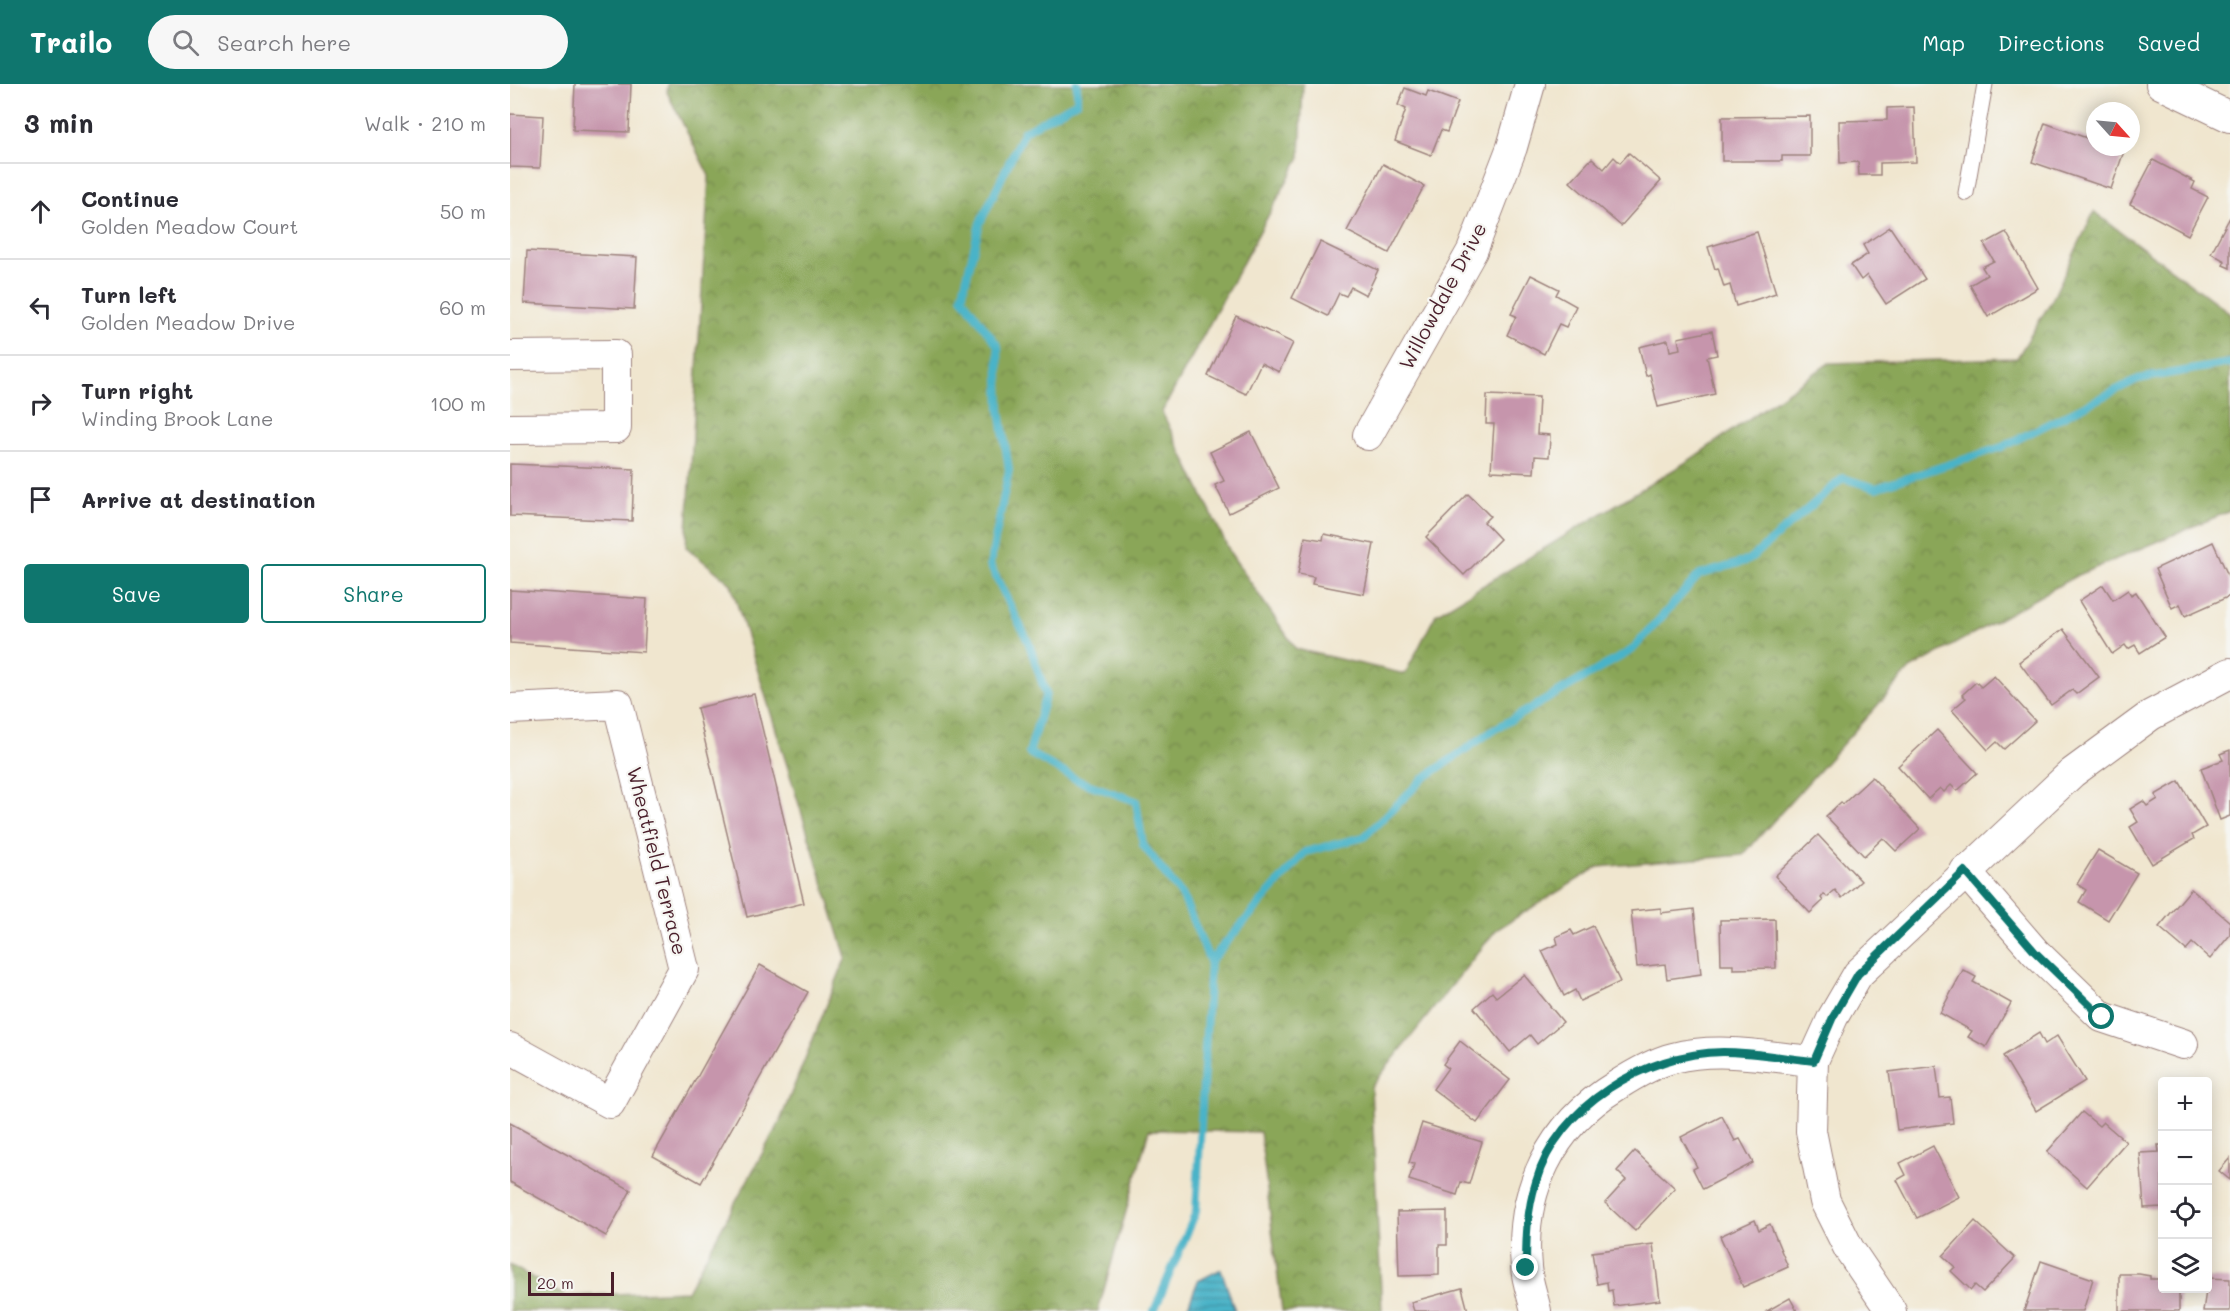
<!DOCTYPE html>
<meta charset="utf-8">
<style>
:root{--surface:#fff;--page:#f7f7f7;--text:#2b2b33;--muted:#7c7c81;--line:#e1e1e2;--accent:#0f766e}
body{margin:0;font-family:Mali,sans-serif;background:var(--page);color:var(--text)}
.controls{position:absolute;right:18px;bottom:18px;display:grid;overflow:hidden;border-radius:6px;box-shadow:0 3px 15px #0003}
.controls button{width:54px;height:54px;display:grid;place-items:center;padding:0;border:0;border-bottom:2px solid var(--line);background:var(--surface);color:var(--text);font:30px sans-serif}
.compass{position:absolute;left:1576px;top:18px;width:54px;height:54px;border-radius:50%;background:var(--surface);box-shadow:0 3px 15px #0003;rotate:117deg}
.scale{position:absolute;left:18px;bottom:15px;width:86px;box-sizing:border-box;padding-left:6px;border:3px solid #4a1f2b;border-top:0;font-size:16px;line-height:21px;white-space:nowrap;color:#4a1f2b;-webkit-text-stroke:4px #f6f6f2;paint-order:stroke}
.stop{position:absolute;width:18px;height:18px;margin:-14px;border:4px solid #0f766e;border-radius:50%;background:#fff}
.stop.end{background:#0f766e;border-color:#fff;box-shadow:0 2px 6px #0008}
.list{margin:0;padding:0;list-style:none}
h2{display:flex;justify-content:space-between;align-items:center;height:78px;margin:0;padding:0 24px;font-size:26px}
h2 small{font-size:20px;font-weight:400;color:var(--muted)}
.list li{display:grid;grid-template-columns:39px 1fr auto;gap:18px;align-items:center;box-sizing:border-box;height:96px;padding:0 24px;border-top:2px solid var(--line)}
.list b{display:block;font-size:22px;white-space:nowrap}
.list p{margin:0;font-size:20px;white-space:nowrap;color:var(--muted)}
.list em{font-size:20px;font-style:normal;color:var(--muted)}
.actions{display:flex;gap:12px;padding:18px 24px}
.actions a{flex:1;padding:14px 0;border:2px solid var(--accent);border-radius:6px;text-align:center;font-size:21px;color:var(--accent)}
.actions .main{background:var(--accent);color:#fff}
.icon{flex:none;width:33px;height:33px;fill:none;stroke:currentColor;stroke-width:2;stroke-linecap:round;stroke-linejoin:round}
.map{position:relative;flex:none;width:1720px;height:1227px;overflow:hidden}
header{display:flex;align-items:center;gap:36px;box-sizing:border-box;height:84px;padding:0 30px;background:var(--accent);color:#fff}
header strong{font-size:28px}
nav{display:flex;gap:33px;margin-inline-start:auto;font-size:21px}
.search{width:420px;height:54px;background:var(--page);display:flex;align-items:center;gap:15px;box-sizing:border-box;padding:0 21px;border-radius:33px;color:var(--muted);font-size:22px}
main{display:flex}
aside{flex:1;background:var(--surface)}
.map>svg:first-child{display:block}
.forest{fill:url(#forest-crowns);stroke:#6a6242;stroke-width:1.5}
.water{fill:url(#water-rules);stroke:#4a697a;stroke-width:1.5}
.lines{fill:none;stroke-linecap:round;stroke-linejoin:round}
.stream{stroke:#4ab3c8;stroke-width:8}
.building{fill:#c695ac}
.service-casing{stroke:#9d827d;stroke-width:17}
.minor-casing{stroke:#9d827d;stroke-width:32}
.service{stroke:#fff;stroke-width:15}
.minor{stroke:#fff;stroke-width:30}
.route{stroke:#0f766e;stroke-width:8}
.labels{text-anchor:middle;stroke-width:4.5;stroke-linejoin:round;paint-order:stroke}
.street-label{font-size:20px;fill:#4a1f2b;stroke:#f6f6f2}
</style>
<header>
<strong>Trailo</strong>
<div class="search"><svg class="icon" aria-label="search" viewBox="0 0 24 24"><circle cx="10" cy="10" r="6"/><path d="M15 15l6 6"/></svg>Search here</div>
<nav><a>Map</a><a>Directions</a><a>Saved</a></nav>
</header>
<main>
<aside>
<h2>3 min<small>Walk · 210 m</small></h2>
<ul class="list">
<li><svg class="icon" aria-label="ahead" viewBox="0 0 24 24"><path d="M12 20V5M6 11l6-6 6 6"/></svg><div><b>Continue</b><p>Golden Meadow Court</p></div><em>50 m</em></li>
<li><svg class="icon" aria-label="left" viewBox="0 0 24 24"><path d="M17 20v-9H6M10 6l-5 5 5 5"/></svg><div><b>Turn left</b><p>Golden Meadow Drive</p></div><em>60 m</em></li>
<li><svg class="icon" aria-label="right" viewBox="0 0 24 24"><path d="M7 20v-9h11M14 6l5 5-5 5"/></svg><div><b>Turn right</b><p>Winding Brook Lane</p></div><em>100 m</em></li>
<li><svg class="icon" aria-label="arrive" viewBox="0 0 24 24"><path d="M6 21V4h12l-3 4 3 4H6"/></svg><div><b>Arrive at destination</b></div></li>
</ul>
<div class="actions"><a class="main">Save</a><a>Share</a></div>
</aside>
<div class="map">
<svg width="1720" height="1227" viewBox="0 0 1720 1227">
<defs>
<pattern id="forest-crowns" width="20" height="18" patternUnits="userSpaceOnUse" patternTransform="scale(1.5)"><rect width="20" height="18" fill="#8aa659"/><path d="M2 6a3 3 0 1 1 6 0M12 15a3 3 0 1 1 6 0" fill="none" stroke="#73874a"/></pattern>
<pattern id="water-rules" width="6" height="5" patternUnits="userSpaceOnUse" patternTransform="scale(1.5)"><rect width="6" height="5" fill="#4ab3c8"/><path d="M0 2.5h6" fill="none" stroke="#4091a3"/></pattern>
</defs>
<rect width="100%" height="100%" fill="#f6f6f2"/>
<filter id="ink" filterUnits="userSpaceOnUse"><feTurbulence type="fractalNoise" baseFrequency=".0167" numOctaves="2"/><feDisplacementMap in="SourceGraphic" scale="12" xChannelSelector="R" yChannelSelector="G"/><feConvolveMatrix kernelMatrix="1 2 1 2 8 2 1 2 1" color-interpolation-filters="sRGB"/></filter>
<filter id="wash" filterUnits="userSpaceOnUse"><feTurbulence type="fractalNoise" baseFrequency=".008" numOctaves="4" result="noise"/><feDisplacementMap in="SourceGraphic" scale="24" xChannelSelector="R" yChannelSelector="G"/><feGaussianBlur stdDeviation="1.35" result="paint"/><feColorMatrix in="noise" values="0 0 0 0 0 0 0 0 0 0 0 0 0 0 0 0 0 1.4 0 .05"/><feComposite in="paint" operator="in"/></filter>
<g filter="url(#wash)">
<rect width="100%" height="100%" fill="#f0e6cf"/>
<path class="forest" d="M158 0H793L790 73 652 328 721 470 786 565 895 590 926 530 1178 377 1319 279 1507 274 1542 216 1584 128 1720 229V427L1564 493 1400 585 1233 771 1088 783 986 846 861 1003 872 1227H772L750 1048 639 1046 588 1227H0V1181L55 1212 177 1207 270 1037 336 873 221 500 176 463 199 92 157 8Z"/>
<path class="water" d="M711 1185 725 1227H676L688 1197Z"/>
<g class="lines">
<g class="stream">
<path d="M567 0V18L514 47 470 139 452 213 488 262 490 326 499 386 480 481 518 557 536 610 519 669 569 697 626 717 633 761 673 813 700 877"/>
<path d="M644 1227 686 1128 700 877 795 768 854 753 914 694 985 645 1122 566 1189 491 1239 476 1333 394 1366 404 1492 363 1628 295 1720 279"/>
</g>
</g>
<g id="blocks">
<g class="building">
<path d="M65 0H121L119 48 63 46Z"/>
<path d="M895 4 916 12 918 7 948 18 937 48 931 46 921 71 885 57 896 25 888 21Z"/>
<path d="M1404 23 1406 78 1370 79V91H1349L1348 78 1330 79 1329 37 1377 36V24Z"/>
<path d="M0 30 33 32 30 84 0 83Z"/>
<path d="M1300 32V72H1272V77H1212V33Z"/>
<path d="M1535 39 1585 57V63H1604L1614 67 1601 105 1522 78Z"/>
<path d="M1119 69 1151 97 1111 142 1060 98 1082 74 1094 85 1104 73 1110 79Z"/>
<path d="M1643 76 1685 98 1682 105 1698 113 1678 151 1620 120Z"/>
<path d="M873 80 914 102 879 169 837 147Z"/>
<path d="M1720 133V184L1713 181 1715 177 1701 169Z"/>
<path d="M1380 143 1415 195 1376 220 1357 191 1351 196 1341 181 1358 170 1353 161Z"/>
<path d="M1247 148 1266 209 1226 222 1220 201 1214 203 1208 184 1205 185 1198 163Z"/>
<path d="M1496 148 1528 204 1478 233 1460 201 1477 191 1472 183 1484 177 1474 160Z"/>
<path d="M810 158 868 186 856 211 841 203 836 212 829 209 818 232 782 214Z"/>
<path d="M17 167 127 173 124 225 14 219Z"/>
<path d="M1021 191 1049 205 1046 211 1066 222 1056 243 1049 240 1034 270 997 251 1006 232 1001 230Z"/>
<path d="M726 232 783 259 769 288 751 279 736 310 698 292Z"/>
<path d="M1202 247 1207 271 1197 273 1205 310 1148 323 1140 290 1136 292 1129 263 1158 256 1160 267 1170 265 1168 254Z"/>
<path d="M977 311 1029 313 1027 350 1040 351 1039 373 1025 372 1024 389 981 387 984 340H976Z"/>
<path d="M741 348 769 404 719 429 705 401 714 397 700 368Z"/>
<path d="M0 380 124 385 122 437 0 432Z"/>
<path d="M958 410 980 432 974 438 990 455 954 491 916 453Z"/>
<path d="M814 450 864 460 854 510 802 500 804 493 788 490 795 453 813 456Z"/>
<path d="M1703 458 1720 496V512L1675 532 1670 520 1662 524 1645 485Z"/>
<path d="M1593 501 1603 516 1618 506 1621 511 1626 508 1655 553 1630 569 1625 561 1618 565 1615 561 1602 570 1569 517Z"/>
<path d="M0 506 137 515 134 568 0 559Z"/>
<path d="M1553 545 1589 593 1566 610 1562 606 1541 621 1509 578Z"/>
<path d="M1484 592 1525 637 1494 665 1487 658 1478 666 1442 626 1456 614 1452 611 1466 598 1471 603Z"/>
<path d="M244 610 294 819 237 833 187 624Z"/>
<path d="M1427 646 1467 689 1447 707 1441 701 1434 708 1430 704 1418 715 1388 682Z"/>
<path d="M1720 666V732L1710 736 1691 684 1713 676 1710 670Z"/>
<path d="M1362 693 1410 745 1386 767 1373 754 1354 772 1316 732 1331 718 1333 720Z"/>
<path d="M1669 697 1696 743 1682 751 1684 755 1642 780 1620 743 1628 738 1620 725 1633 717 1637 722 1648 715 1645 711Z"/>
<path d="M1308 751 1351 797 1332 814 1325 806 1317 813 1314 810 1311 814 1313 817 1300 829 1265 792Z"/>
<path d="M1588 766 1627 789 1598 836 1569 818 1576 806 1567 800Z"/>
<path d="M1681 805 1720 838V851L1700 875 1682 859 1676 866 1649 843Z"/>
<path d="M1151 824V829L1184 825 1191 890 1157 895 1155 880 1127 883 1121 827Z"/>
<path d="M1265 835 1266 884 1223 885V881H1211L1210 836Z"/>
<path d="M1083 842 1110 898 1070 917 1065 906 1054 912 1032 867 1048 860 1046 853 1061 846 1064 851Z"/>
<path d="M250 881 298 908 191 1099 143 1072Z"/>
<path d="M1453 886 1466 893 1463 898 1501 919 1476 963 1458 953 1462 947 1430 929Z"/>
<path d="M1014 891 1053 938 1027 960 1020 951 1000 968 964 924 982 908 986 913Z"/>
<path d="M1529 949 1535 960 1547 952 1575 997 1526 1027 1493 972Z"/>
<path d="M950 957 1000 996 967 1039 923 1005 938 984 933 980Z"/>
<path d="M1426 982 1430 1014 1440 1013 1443 1039 1387 1046 1379 988Z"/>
<path d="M1572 1028 1589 1042 1593 1038 1616 1058 1577 1103 1537 1068Z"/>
<path d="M1212 1032 1225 1057 1230 1055 1243 1079 1193 1105 1183 1085 1187 1083 1171 1053Z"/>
<path d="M0 1039 121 1106 96 1152 0 1098Z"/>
<path d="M912 1039 972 1058 959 1100 951 1098 947 1111 899 1096 904 1080 899 1079Z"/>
<path d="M1648 1061H1652V1123L1634 1124 1630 1069 1649 1068Z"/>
<path d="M1423 1062 1449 1113 1407 1134 1387 1096 1396 1091 1390 1079Z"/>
<path d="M1125 1067 1165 1104 1125 1147 1095 1119 1116 1096 1107 1087Z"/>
<path d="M1720 1074V1096L1709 1087Z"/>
<path d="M937 1127V1161H929V1191L889 1192 887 1128Z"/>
<path d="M1245 1136 1249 1146 1260 1140 1278 1183 1233 1203 1210 1152Z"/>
<path d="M1465 1137 1505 1174 1473 1208 1465 1201 1461 1206 1441 1187 1445 1183 1433 1172Z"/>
<path d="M1143 1160 1150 1216 1104 1222 1102 1206 1098 1207 1097 1198 1087 1200 1082 1168Z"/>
<path d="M1531 1177 1583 1195 1573 1227H1514Z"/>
<path d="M1609 1190H1629L1640 1192V1195H1652V1204H1669V1227H1609Z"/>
<path d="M1698 1194 1720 1195V1227H1693Z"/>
<path d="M952 1204 958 1227H904L901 1218Z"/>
<path d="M1280 1214 1287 1227H1257Z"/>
</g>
</g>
</g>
<g filter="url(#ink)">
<use href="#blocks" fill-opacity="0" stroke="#9d827d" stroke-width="1.5"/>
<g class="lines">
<g class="service-casing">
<path id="service" d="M1456 109 1475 0"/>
</g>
<g class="minor-casing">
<g id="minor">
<path d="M1651 0 1720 33"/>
<path d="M0 272 106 271V344L0 345"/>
<path d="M858 351 962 167 1002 63 1020 0"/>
<path d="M0 625 108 620 174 885 100 1019 0 964"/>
<path d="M1455 787 1525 868 1592 933 1673 960"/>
<path d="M1026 1227C1023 1213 1017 1197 1016 1183 1009 1107 1042 1041 1106 1002 1123 991 1143 979 1163 974 1209 962 1258 973 1303 977"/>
<path d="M1381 1227 1339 1165 1315 1117 1301 1047 1303 977 1323 933 1348 890 1562 689 1641 631 1720 589"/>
</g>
</g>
<use href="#service" class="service"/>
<use href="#minor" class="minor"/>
</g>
</g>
<g class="lines" filter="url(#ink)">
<path class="route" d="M1016 1184C1016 1154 1017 1126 1026 1098 1048 1021 1136 969 1213 968 1242 968 1274 974 1304 977L1323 933 1348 890 1455 787 1525 868 1592 933"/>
</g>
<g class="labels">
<g class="street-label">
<text transform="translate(933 212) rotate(-62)" y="7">Willowdale Drive</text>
<text transform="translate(147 777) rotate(76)" y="7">Wheatfield Terrace</text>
</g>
</g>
</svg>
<div class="controls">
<button>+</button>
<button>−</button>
<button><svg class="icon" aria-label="locate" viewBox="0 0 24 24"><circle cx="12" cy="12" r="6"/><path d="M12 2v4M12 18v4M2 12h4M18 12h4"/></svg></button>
<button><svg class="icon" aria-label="layers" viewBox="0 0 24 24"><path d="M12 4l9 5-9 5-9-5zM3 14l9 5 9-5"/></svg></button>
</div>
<svg class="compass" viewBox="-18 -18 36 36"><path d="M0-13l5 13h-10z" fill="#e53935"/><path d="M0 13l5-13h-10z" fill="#7c7c81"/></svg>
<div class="scale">20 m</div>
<div class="stop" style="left:1592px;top:933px"></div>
<div class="stop end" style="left:1016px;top:1184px"></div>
</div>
</main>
